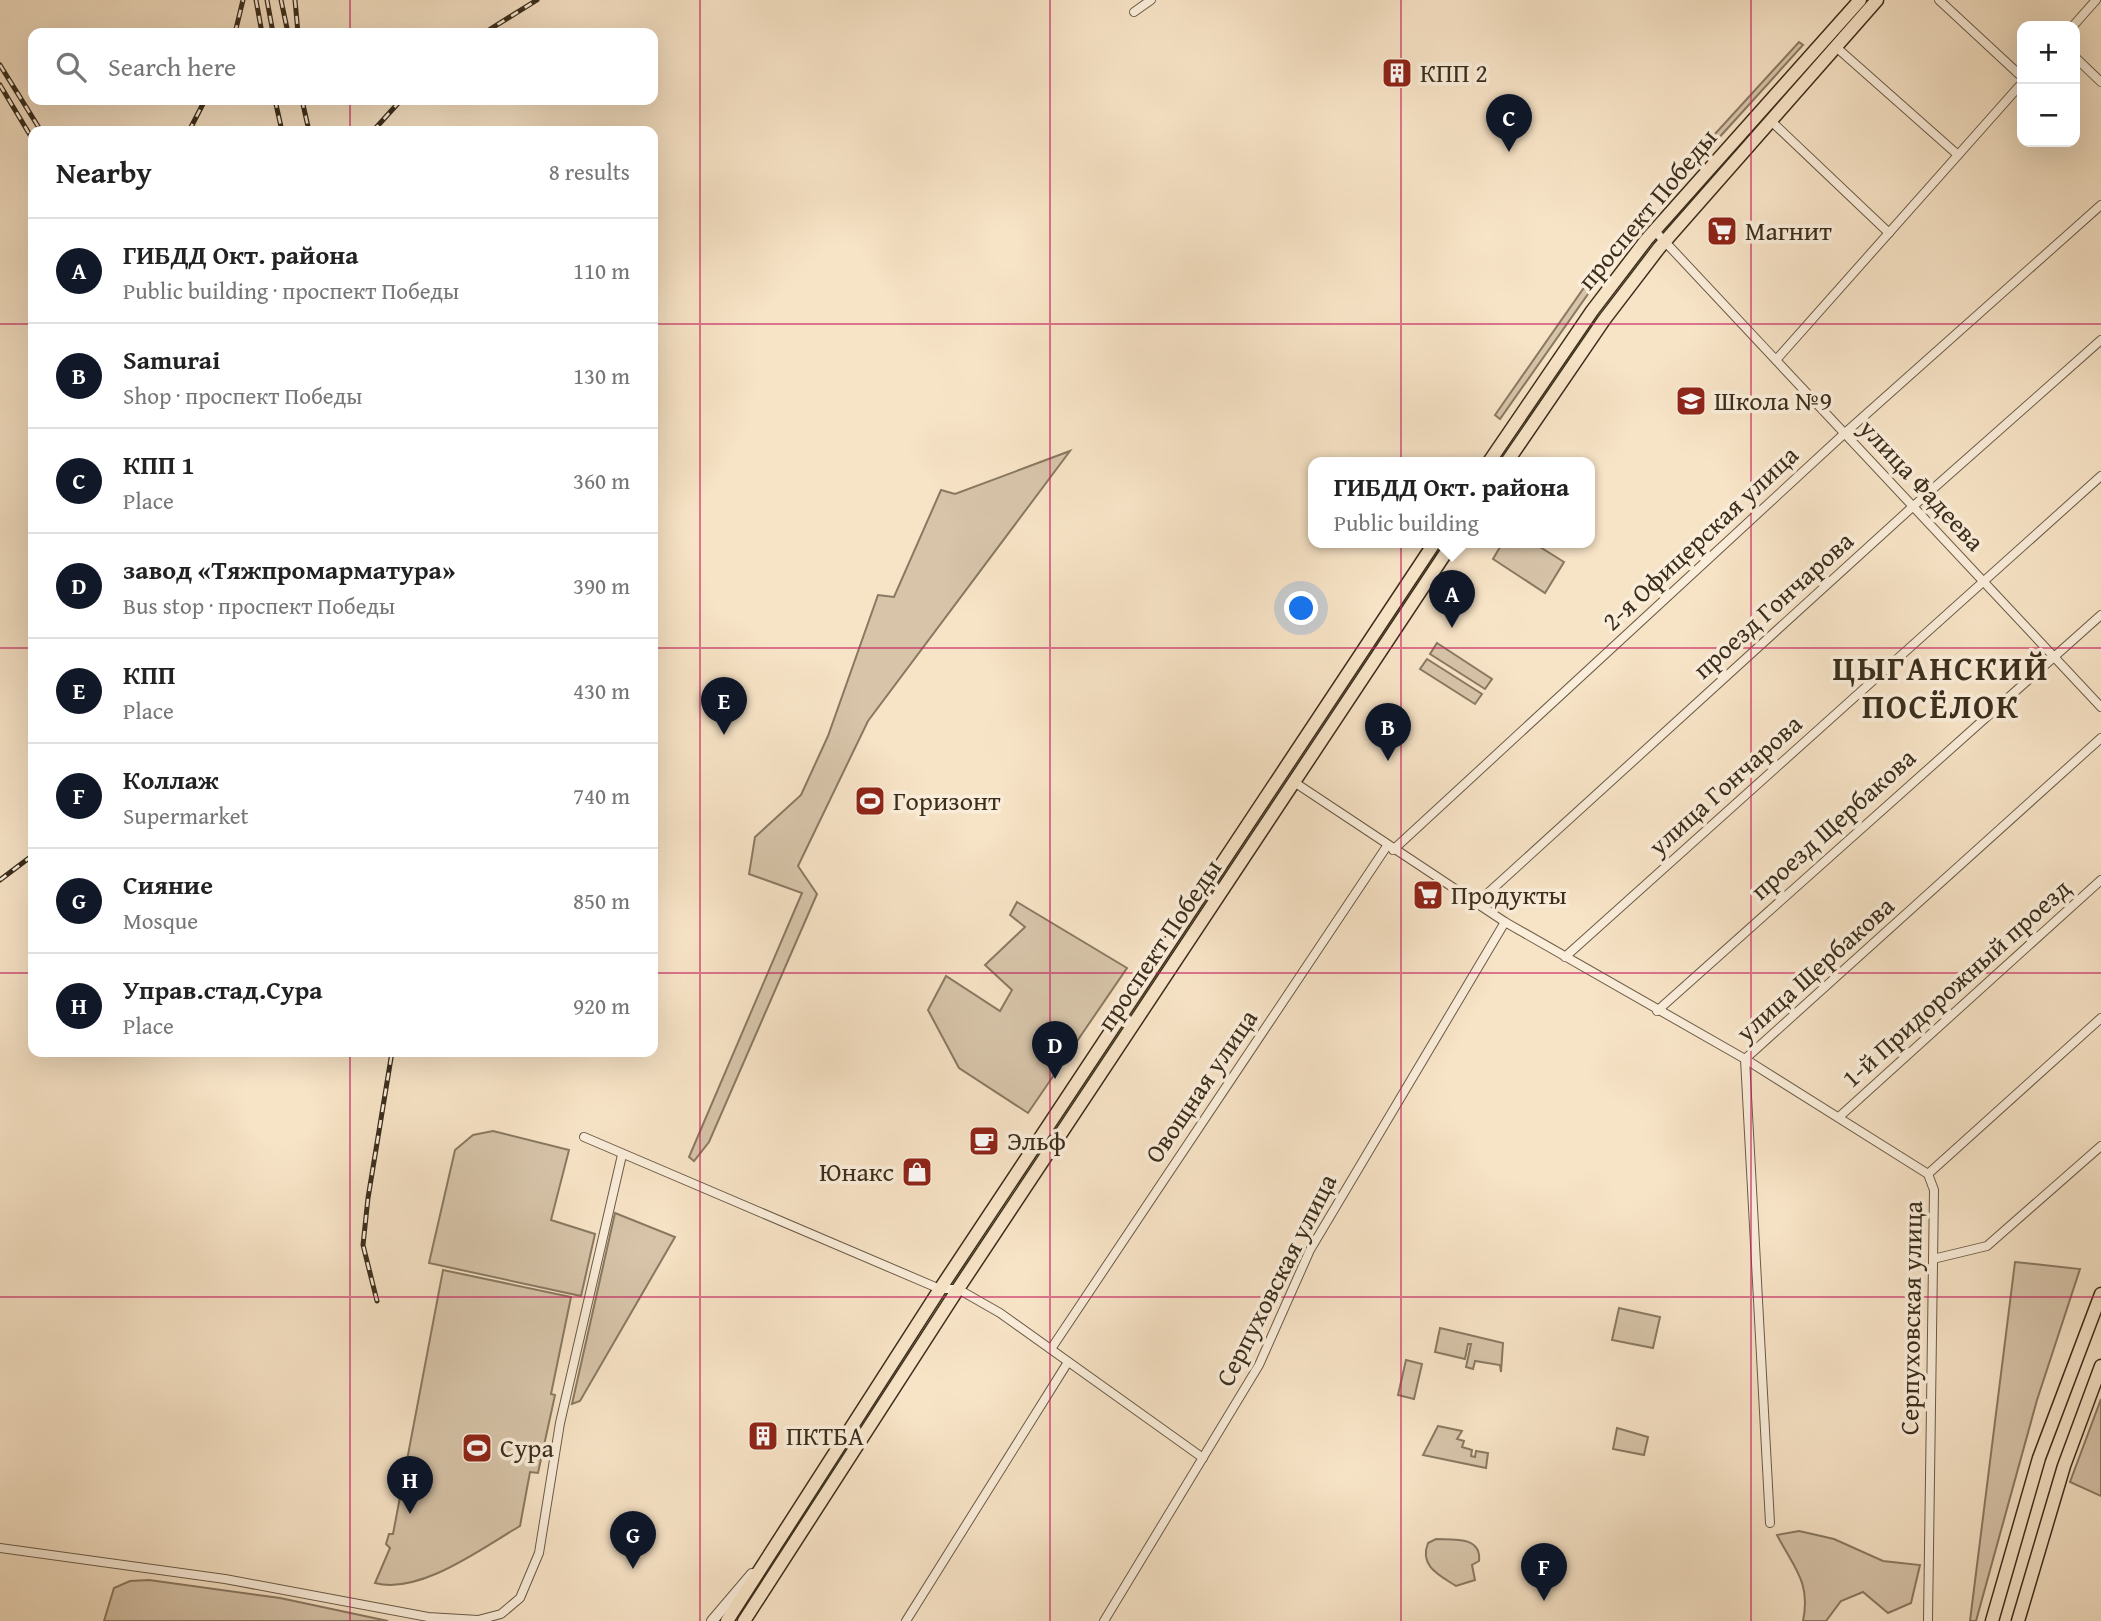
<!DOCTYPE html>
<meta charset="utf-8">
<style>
:root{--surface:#fff;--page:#f2f2f2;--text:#222;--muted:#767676;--line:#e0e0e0;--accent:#111827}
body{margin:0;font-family:"Gentium Book Plus",serif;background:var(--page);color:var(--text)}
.controls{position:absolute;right:21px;top:21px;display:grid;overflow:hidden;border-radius:14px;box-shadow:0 7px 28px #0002}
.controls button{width:63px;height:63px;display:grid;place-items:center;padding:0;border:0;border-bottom:2px solid var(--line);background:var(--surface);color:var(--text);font:35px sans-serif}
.you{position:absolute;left:1302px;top:609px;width:24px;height:24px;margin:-18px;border:5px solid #fff;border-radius:50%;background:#1a73e8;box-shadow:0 0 0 10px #1a73e833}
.badge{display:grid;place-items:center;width:46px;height:46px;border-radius:50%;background:var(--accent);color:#fff;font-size:23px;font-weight:700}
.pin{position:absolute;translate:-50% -58px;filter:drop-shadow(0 2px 4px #0008)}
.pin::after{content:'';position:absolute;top:37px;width:24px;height:21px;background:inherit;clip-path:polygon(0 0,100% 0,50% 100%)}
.popup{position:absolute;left:1308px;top:457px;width:287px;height:91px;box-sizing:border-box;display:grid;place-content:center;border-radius:14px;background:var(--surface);filter:drop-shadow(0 2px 5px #0005);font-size:23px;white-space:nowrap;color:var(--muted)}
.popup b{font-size:26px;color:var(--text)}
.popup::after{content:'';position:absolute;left:50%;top:100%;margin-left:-14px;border:14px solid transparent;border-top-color:var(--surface)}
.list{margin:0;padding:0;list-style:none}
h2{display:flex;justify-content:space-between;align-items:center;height:91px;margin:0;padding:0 28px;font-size:30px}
h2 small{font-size:23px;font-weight:400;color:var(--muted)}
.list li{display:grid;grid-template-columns:46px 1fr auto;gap:21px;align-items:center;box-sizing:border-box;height:105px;padding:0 28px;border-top:2px solid var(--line)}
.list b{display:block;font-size:26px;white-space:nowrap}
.list p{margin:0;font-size:23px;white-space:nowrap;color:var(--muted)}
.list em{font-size:23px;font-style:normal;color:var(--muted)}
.icon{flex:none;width:38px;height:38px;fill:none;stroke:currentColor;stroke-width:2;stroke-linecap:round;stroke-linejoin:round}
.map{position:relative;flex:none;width:2101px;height:1621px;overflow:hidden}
.search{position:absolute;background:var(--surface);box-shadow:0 7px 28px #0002;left:28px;top:28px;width:630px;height:77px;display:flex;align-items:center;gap:18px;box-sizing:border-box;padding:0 24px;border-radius:14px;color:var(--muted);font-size:26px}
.panel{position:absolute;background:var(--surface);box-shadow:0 7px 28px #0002;left:28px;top:126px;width:630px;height:931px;border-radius:14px}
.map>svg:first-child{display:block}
.green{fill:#d7c4a9;stroke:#897962;stroke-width:2}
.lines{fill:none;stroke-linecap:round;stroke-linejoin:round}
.minor-casing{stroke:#6a5b46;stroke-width:10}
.tertiary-casing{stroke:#6a5b46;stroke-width:12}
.primary-casing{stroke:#3b2e1c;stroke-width:15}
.minor{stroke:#faedda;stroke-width:8}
.tertiary{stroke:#faedda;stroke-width:10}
.primary{stroke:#f7e3c6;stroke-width:12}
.rail-casing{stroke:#3b2e1c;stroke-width:5}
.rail{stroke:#faedda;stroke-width:2.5;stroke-dasharray:8;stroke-linecap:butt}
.grid{fill:none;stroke:#c2185b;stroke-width:2;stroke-opacity:0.55}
.labels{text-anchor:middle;stroke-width:7;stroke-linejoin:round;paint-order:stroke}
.poi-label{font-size:26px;fill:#3b2e1c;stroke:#faedda;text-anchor:start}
.street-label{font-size:26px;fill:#3b2e1c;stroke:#faedda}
.district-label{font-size:33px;font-weight:bold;letter-spacing:2px;fill:#3b2e1c;stroke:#faedda}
</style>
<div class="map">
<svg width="2101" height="1621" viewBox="0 0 2101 1621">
<rect width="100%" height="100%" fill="#f7e3c6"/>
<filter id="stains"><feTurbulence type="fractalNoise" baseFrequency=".00286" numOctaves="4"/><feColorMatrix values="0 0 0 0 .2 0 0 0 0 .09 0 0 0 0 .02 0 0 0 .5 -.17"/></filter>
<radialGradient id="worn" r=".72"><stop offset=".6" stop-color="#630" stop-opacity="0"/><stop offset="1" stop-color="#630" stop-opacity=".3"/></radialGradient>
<g class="green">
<path d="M1799 42 1803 45 1697 162 1693 158Z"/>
<path d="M1620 236 1626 240 1500 419 1495 415Z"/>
<path d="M1070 451 868 721 798 866 817 894 709 1142 694 1161 689 1157 802 893 749 874 755 837 801 795 828 736 878 595 894 597 941 490 955 494Z"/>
<path d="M1503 542H1532L1564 562 1545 593 1493 559Z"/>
<path d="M1437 643 1492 679 1485 689 1430 654Z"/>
<path d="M1427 659 1482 694 1475 704 1420 669Z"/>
<path d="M1017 902 1127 968 1028 1113 959 1068 928 1010 946 976 1000 1011 1012 990 985 965 1025 927 1010 915Z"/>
<path d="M493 1131 569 1150 551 1220 595 1234 581 1296 429 1263 455 1150 473 1135Z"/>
<path d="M615 1213 675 1237 580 1401 572 1404Z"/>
<path d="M2015 1262 2080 1269 2037 1400 1976 1621H1970Z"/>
<path d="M443 1270 571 1297 551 1394 555 1395 538 1473 530 1472 520 1526C482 1548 420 1595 375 1583L390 1548 386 1544 389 1534H393Z"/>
<path d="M1619 1308 1660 1317 1653 1348 1612 1340Z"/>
<path d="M1440 1328 1503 1343 1501 1372 1500 1365 1475 1361 1473 1369 1466 1367 1471 1344H1468L1465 1359 1435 1352Z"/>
<path d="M1406 1360 1422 1364 1414 1399 1398 1395Z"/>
<path d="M2101 1399V1496L2070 1482Z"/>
<path d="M1438 1426 1462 1431 1457 1439 1464 1441 1462 1447 1472 1450 1471 1456 1475 1457 1476 1451 1488 1453 1486 1468 1423 1455Z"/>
<path d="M1617 1428 1648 1437 1644 1455 1613 1449Z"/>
<path d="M1799 1531 1834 1539 1883 1561 1920 1565 1911 1603 1888 1613 1863 1592 1841 1601 1826 1621H1803C1811 1582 1794 1568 1777 1535Z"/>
<path d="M1436 1539C1450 1540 1482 1535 1479 1561L1472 1565 1475 1580 1456 1586C1439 1575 1419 1566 1428 1543Z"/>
<path d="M149 1580 280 1598 388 1621H104L114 1588 130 1581Z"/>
</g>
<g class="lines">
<g class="minor-casing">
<g id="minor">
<path d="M1939 0 2022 77"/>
<path d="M1134 12 1151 0"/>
<path d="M2073 26 2096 0"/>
<path d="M1836 47 1958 155"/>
<path d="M2075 57 2101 82"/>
<path d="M1770 120 1889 233"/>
<path d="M1654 230 2101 707"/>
<path d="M1776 360 2022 83"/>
<path d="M1294 782 1505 922 1745 1059 1928 1174 1934 1190 1928 1621"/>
<path d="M1393 850 1845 433 2101 205"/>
<path d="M1476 904 1909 510 2101 340"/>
<path d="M1565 957 2101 476"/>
<path d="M1657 1011 2101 615"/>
<path d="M1839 1117 2101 880"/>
<path d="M584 1137 940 1289H958L1000 1313 1203 1458"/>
<path d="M1928 1174 2101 1018"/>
<path d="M1933 1259 1987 1246 2101 1146"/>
<path d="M1051 1349 1387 846"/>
<path d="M1770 1523 1745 1059 2101 738"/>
<path d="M0 1548 225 1579 428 1617 478 1620 501 1614 520 1598 539 1553 560 1423 622 1155"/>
<path d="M906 1621 1068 1362"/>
<path d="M1104 1621 1259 1365 1310 1250 1505 922"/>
</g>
</g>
<g class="tertiary-casing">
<path id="tertiary" d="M712 1621 752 1574"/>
</g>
<g class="primary-casing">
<g id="primary">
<path d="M1489 462 1592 311 1647 239 1860 0"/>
<path d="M1507 462 1604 320 1659 248 1877 0"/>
<path d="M727 1621 940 1289 1435 542"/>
<path d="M744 1621 958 1289 1453 542"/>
<path d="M1992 1621 2039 1458 2101 1294"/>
<path d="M2018 1621 2064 1466 2101 1366"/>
</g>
</g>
<use href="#minor" class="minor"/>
<use href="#tertiary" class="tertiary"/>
<use href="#primary" class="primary"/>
<g class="rail-casing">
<g id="rail">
<path d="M256 0 262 33"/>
<path d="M267 0 273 33"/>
<path d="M281 0 288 33"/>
<path d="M295 0 298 33"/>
<path d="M235 33 243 0"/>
<path d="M484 33 537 0"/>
<path d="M0 65 41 131"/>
<path d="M0 85 33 140"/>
<path d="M275 100 282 131"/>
<path d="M302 100 309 131"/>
<path d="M189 131 205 100"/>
<path d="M373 131 401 100"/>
<path d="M0 880 33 855"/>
<path d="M31 933 33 925"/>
<path d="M377 1301 363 1245 368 1198 392 1052"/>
</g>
</g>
<use href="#rail" class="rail"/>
</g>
<path class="grid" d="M350 0V33M700 0V1621M1050 0V1621M1401 0V1621M1751 0V1621M350 100V131M0 324H33M653 324H2101M0 648H33M653 648H2101M0 973H33M653 973H2101M350 1052V1621M0 1297H2101"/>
<defs>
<g id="building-square" transform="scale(1.575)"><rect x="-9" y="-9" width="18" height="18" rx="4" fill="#8f2418" stroke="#faedda"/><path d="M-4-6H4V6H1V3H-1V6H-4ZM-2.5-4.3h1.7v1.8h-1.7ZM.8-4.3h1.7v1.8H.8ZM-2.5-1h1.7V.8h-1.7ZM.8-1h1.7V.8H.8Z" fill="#fff"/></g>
<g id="supermarket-square" transform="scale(1.575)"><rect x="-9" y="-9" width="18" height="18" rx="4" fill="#8f2418" stroke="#faedda"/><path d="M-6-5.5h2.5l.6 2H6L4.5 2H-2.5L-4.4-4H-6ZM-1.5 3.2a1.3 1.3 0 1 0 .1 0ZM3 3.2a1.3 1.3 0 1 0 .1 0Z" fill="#fff"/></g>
<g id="school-square" transform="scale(1.575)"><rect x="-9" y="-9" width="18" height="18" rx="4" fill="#8f2418" stroke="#faedda"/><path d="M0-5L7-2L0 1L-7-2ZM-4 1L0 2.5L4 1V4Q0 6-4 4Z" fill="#fff"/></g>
<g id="stadium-square" transform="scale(1.575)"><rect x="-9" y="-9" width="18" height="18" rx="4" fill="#8f2418" stroke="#faedda"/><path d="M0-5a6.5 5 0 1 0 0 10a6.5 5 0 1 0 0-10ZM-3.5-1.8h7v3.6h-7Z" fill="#fff"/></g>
<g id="cafe-square" transform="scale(1.575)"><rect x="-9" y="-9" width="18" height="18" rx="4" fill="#8f2418" stroke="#faedda"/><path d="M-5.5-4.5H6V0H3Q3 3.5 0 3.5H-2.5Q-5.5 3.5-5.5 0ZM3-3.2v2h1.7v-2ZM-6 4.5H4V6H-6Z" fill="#fff"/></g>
<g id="shop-square" transform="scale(1.575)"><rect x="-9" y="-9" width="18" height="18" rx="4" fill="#8f2418" stroke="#faedda"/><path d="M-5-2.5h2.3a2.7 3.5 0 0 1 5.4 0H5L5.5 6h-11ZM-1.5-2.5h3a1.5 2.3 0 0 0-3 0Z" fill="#fff"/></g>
</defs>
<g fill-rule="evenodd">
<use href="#building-square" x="1397" y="73"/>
<use href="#supermarket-square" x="1722" y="231"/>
<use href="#school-square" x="1691" y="401"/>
<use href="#stadium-square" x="870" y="801"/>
<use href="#supermarket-square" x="1428" y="895"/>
<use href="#cafe-square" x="984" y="1141"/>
<use href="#shop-square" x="917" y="1172"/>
<use href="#building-square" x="763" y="1436"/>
<use href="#stadium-square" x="477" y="1448"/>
</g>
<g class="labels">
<g class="poi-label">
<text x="1420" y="82">КПП 2</text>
<text x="1745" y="240">Магнит</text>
<text x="1714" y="410">Школа №9</text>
<text x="893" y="810">Горизонт</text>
<text x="1451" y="904">Продукты</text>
<text x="1007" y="1150">Эльф</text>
<text x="894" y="1181" text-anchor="end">Юнакс</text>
<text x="786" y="1445">ПКТБА</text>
<text x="500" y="1457">Сура</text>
</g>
<g class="street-label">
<text transform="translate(1647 209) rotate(-50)" y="9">проспект Победы</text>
<text transform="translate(1922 485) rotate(47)" y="9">улица Фадеева</text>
<text transform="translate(1700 538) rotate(-43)" y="9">2-я Офицерская улица</text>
<text transform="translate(1773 605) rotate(-42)" y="9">проезд Гончарова</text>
<text transform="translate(1725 785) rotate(-42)" y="9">улица Гончарова</text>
<text transform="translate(1833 824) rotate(-42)" y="9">проезд Щербакова</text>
<text transform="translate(1159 945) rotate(-56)" y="9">проспект Победы</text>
<text transform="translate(1815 969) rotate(-42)" y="9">улица Щербакова</text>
<text transform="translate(1956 983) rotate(-42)" y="9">1-й Придорожный проезд</text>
<text transform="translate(1201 1086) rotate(-56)" y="9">Овощная улица</text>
<text transform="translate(1276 1280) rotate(-63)" y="9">Серпуховская улица</text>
<text transform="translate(1911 1318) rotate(-89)" y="9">Серпуховская улица</text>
</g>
<g class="district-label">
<text x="1941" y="680">ЦЫГАНСКИЙ<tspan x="1941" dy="38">ПОСЁЛОК</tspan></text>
</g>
</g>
<rect width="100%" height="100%" filter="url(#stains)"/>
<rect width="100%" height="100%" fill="url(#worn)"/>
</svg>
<div class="controls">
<button>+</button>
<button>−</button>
</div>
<div class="you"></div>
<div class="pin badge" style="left:1452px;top:628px">A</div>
<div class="popup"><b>ГИБДД Окт. района</b>Public building</div>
<div class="pin badge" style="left:1388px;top:761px">B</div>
<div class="pin badge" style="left:1509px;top:152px">C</div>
<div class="pin badge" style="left:1055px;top:1079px">D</div>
<div class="pin badge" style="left:724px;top:735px">E</div>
<div class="pin badge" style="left:1544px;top:1601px">F</div>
<div class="pin badge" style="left:633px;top:1569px">G</div>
<div class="pin badge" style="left:410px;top:1514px">H</div>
<div class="search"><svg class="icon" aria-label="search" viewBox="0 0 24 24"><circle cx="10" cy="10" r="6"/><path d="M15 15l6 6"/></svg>Search here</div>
<section class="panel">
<h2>Nearby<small>8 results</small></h2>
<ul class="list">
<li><span class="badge">A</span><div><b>ГИБДД Окт. района</b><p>Public building · проспект Победы</p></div><em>110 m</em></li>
<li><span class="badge">B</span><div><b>Samurai</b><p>Shop · проспект Победы</p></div><em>130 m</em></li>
<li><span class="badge">C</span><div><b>КПП 1</b><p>Place</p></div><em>360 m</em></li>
<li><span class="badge">D</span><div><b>завод «Тяжпромарматура»</b><p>Bus stop · проспект Победы</p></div><em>390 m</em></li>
<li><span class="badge">E</span><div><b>КПП</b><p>Place</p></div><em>430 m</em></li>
<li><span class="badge">F</span><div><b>Коллаж</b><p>Supermarket</p></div><em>740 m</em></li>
<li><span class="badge">G</span><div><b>Сияние</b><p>Mosque</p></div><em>850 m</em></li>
<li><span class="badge">H</span><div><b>Управ.стад.Сура</b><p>Place</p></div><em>920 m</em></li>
</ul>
</section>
</div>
